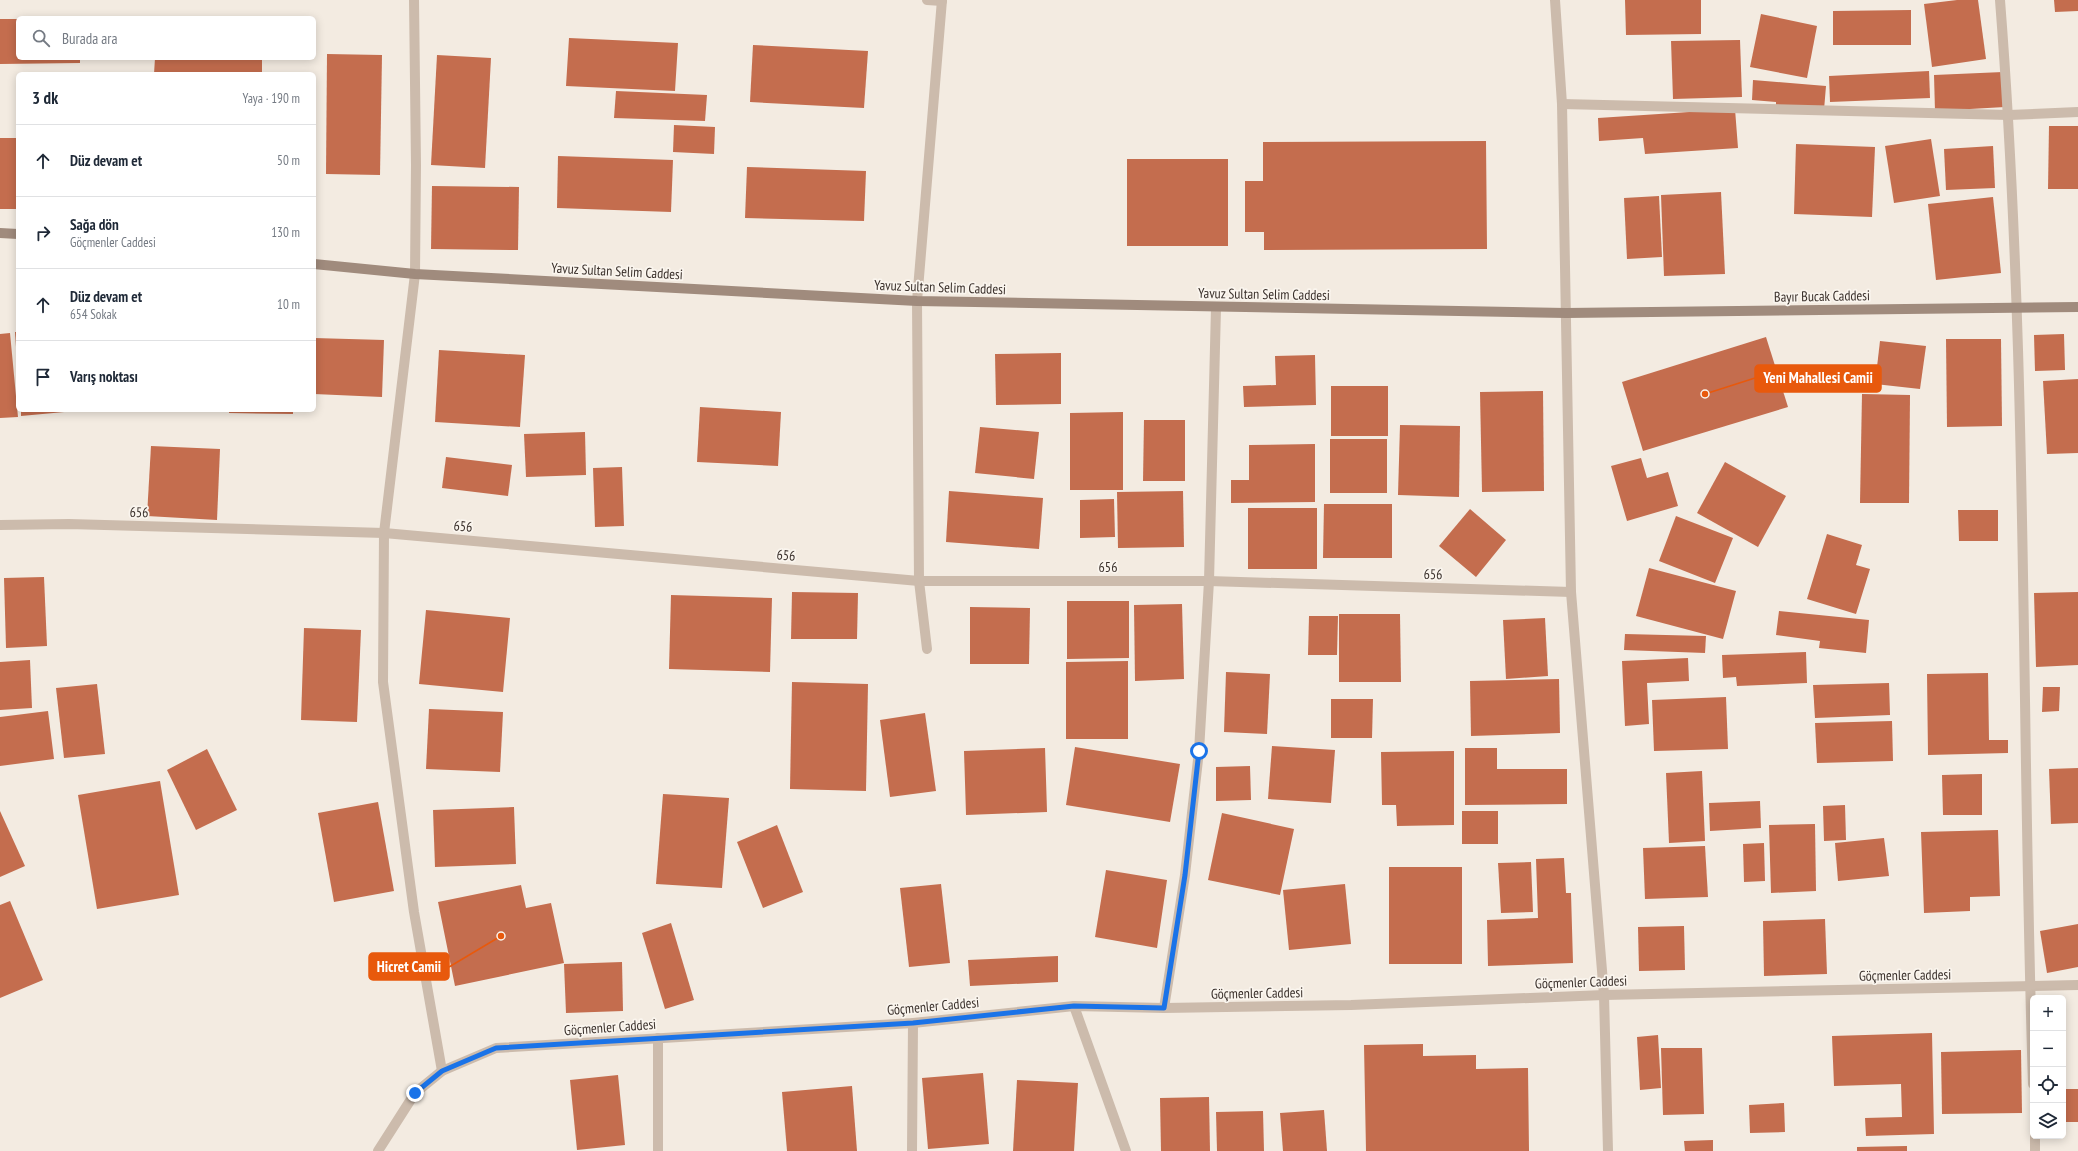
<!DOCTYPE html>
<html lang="tr">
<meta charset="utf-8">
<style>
:root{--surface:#fff;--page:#f2f2f3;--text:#1f2937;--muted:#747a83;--line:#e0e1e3}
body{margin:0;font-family:"PT Sans Narrow",sans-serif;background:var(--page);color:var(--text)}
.controls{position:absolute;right:12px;bottom:12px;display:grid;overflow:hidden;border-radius:6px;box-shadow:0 2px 10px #0003}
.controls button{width:36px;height:36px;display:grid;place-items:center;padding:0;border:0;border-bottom:1px solid var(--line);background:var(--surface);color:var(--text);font:20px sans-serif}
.stop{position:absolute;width:12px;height:12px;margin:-9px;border:3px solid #1a73e8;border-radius:50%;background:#fff}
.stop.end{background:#1a73e8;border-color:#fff;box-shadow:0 1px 4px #0008}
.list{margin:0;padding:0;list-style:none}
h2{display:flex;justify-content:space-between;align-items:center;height:52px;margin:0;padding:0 16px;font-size:17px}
h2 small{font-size:13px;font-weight:400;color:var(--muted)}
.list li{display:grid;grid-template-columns:26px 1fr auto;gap:12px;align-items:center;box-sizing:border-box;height:72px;padding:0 16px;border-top:1px solid var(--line)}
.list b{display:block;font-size:15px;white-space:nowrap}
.list p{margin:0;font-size:13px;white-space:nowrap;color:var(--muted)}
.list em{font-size:13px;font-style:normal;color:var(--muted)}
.icon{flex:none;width:22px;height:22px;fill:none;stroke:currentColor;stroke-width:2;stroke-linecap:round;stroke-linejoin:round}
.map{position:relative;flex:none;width:2078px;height:1151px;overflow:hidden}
.search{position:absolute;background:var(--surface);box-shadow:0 2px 10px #0003;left:16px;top:16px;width:300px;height:44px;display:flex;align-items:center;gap:10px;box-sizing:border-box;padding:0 14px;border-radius:6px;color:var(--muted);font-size:15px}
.panel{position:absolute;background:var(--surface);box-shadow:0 2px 10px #0003;left:16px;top:72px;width:300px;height:340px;border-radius:6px}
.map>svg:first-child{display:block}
.building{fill:#c46d4e}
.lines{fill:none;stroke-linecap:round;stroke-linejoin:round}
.lane{stroke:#ccbbac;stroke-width:10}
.street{stroke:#ccbbac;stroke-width:10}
.secondary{stroke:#a08b7d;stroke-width:10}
.route{stroke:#1a73e8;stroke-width:5}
.labels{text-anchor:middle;stroke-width:3.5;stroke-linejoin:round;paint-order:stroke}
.street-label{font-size:14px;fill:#3a302b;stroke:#faf5ee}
.leader{fill:none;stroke:#e8590c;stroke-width:1.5}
.callout-dot{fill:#e8590c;stroke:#faf5ee;stroke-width:1.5}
.callout{fill:#e8590c;stroke:#e8590c;stroke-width:1.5}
.callout-label{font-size:15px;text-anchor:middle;font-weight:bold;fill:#fff}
</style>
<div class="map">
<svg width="2078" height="1151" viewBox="0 0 2078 1151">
<rect width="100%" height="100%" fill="#f3ebe1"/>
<g class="building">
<path d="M1625 0H1701V34L1626 35Z"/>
<path d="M1957 0H1978L1986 59 1932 67 1924 4Z"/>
<path d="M2054 0H2078V11L2055 12Z"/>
<path d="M1911 10V45H1833V11Z"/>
<path d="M1761 14 1817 26 1807 78 1750 67Z"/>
<path d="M0 19H18V58H80V63L0 64Z"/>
<path d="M569 38 678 43 675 91 566 86Z"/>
<path d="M1740 40 1742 97 1673 99 1671 41Z"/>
<path d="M753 45 868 51 864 108 750 102Z"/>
<path d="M327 54 382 55 380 175 326 174Z"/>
<path d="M437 55 491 58 485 168 431 165Z"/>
<path d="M155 58H262V74H154Z"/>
<path d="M1929 71 1930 98 1830 102 1829 76Z"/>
<path d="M2003 72 2005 107 1935 111 1934 75Z"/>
<path d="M1753 80 1826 86 1824 110 1776 106V102L1752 100Z"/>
<path d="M616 91 707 95 705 121 614 118Z"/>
<path d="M1735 109 1738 148 1645 154 1643 138 1599 141 1598 118Z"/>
<path d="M674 125 715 127 714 154 673 152Z"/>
<path d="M2049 126H2078V189H2048Z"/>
<rect x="0" y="138" width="18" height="71"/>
<path d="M1931 139 1940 196 1894 203 1885 146Z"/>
<path d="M1486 141 1487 249 1264 250V232H1245V181H1263V142Z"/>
<path d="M1796 144 1875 147 1872 217 1794 214Z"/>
<path d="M1993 146 1995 188 1946 190 1944 149Z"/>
<path d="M558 156 673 160 671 212 557 208Z"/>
<rect x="1127" y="159" width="101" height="87"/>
<path d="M747 167 866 171 864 221 745 218Z"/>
<path d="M432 186 519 187 518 250 431 249Z"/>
<path d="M1721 192 1725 274 1664 276 1661 195Z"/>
<path d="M1659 196 1662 257 1627 259 1624 198Z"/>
<path d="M1993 197 2001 273 1936 280 1928 204Z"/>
<path d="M15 332H18V360L17 361Z"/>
<path d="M10 333 18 417 0 418V334Z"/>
<path d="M2064 334 2065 370 2035 371 2034 335Z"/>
<path d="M1766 337 1788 407 1643 451 1622 382Z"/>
<path d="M314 338 384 340 382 397 314 394Z"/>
<path d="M1946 339H2001L2002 426 1947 427Z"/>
<path d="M1880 341 1926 346 1920 389 1875 384Z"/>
<path d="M439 350 525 355 520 427 435 422Z"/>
<path d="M1061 353V404L996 405 995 354Z"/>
<path d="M1315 355 1316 405 1244 407 1243 386 1276 385 1275 356Z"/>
<path d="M2078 379V453L2047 454 2043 381Z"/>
<rect x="1331" y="386" width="57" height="50"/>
<path d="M1543 391 1544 491 1482 492 1480 392Z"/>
<path d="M1862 394 1910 395 1909 503H1860Z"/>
<path d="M700 407 781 412 778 466 697 462Z"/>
<path d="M21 410H75V411L21 416Z"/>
<path d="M229 410H293V414L229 413Z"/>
<path d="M1123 412V490H1070V413Z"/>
<path d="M1144 420H1185V481H1143Z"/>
<path d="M1400 425 1460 426 1459 497 1398 495Z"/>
<path d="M980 427 1039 432 1034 479 975 473Z"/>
<path d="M585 432 586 475 526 477 524 434Z"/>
<rect x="1330" y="439" width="57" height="54"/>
<path d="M1315 444V502L1231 503V480H1249V445Z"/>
<path d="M151 446 220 449 217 520 147 516Z"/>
<path d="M446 457 512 465 508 496 442 488Z"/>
<path d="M1641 458 1647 478 1668 472 1678 506 1627 521 1611 466Z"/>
<path d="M1725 462 1786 496 1758 547 1697 513Z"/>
<path d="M622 467 624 526 595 527 593 468Z"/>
<path d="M949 491 1043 498 1039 549 946 542Z"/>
<path d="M1183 491 1184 547 1118 548 1117 492Z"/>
<path d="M1114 499 1115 537 1080 538V500Z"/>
<path d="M1324 504H1392V558H1323Z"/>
<rect x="1248" y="508" width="69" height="61"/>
<path d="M1470 509 1506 540 1476 577 1439 546Z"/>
<path d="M1958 510H1998V541H1959Z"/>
<path d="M1676 516 1733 538 1715 583 1659 561Z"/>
<path d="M1827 534 1862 545 1856 565 1870 569 1856 614 1807 599Z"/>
<path d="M1649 568 1736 591 1723 639 1636 616Z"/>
<path d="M44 577 47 646 6 648 4 578Z"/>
<path d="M792 592 858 593 857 639H791Z"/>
<path d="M2078 592V665L2036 667 2034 593Z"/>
<path d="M671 595 772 598 770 672 669 669Z"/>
<path d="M1067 601H1129V658L1067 659Z"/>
<path d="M1182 604 1184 679 1135 681 1134 605Z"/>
<path d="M970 607 1030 608 1029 664H970Z"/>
<path d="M426 610 510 618 503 692 419 684Z"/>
<path d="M1779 611 1869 620 1866 653 1819 648 1820 641 1776 635Z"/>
<path d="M1339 614H1400L1401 682H1339Z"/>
<path d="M1309 616H1338L1337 655H1308Z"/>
<path d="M1545 618 1548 676 1506 679 1503 620Z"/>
<path d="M304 628 361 630 357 722 301 720Z"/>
<path d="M1625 634 1706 636 1705 653 1624 650Z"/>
<path d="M1806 652 1807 683 1737 686 1736 677 1723 678 1722 655Z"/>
<path d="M1688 658 1689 681 1647 683 1649 724 1625 726 1622 661Z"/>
<path d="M30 660 32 708 0 710V662Z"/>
<path d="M1128 661V739H1066V662Z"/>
<path d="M1226 672 1270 674 1267 734 1224 732Z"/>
<path d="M1988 673 1989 740H2008V753L1928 755 1927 674Z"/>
<path d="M1559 679 1560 733 1471 736 1470 681Z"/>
<path d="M792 682 868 684 866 791 790 789Z"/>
<path d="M1889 683 1890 715 1815 718 1813 685Z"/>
<path d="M97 684 105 754 64 758 56 688Z"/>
<path d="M2043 687H2060L2059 711 2042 712Z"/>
<path d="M1726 697 1728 749 1654 751 1652 700Z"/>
<path d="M1331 699H1373L1372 738H1331Z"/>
<path d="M429 709 503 712 500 772 426 769Z"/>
<path d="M48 711 54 759 0 766V717Z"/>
<path d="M925 713 936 791 890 797 880 720Z"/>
<path d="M1892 721 1893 761 1817 763 1815 723Z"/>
<path d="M1272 746 1335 750 1331 803 1268 799Z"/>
<path d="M1075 747 1180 764 1170 822 1066 805Z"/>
<path d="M1045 748 1047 812 966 815 964 751Z"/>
<path d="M1465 748H1497V769H1567V804L1465 805Z"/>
<path d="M207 749 237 810 196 830 167 770Z"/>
<path d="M1454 751V825L1397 826 1396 805H1382L1381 752Z"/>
<path d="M1250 766 1251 800 1216 801V767Z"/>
<path d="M2078 768V823L2051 824 2049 769Z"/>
<path d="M1702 771 1705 841 1669 843 1666 773Z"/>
<path d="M1982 774V815H1943L1942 775Z"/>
<path d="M160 781 179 895 97 909 78 795Z"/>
<path d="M663 794 729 798 722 888 656 884Z"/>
<path d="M1760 801 1761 828 1710 831 1709 803Z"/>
<path d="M378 802 394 891 334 902 318 813Z"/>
<path d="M1845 805 1846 840 1824 841 1823 806Z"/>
<path d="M514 807 516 864 435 867 433 810Z"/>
<path d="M0 811 25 866 0 877Z"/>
<rect x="1462" y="811" width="36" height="33"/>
<path d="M1222 813 1294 829 1280 895 1208 880Z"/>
<path d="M1815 824 1816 891 1771 893 1769 825Z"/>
<path d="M777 825 803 892 763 908 737 842Z"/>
<path d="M1998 830 2000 896 1970 897V911L1924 913 1921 832Z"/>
<path d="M1884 838 1889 876 1838 881 1835 843Z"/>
<path d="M1764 843 1765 881 1744 882 1743 844Z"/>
<path d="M1705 846 1708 897 1645 899 1643 848Z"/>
<path d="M1564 858 1566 893H1571L1573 963 1488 966 1487 920 1538 918 1536 859Z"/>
<path d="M1531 862 1533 912 1501 913 1498 863Z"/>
<rect x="1389" y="867" width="73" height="97"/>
<path d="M1106 870 1167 880 1157 948 1095 937Z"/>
<path d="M941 884 950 963 909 967 900 888Z"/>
<path d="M1345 884 1351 944 1289 950 1283 890Z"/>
<path d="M521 885 526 908 551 903 564 963 455 986 438 902Z"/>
<path d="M10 901 43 980 0 998V905Z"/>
<path d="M1825 919 1827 974 1764 976 1763 921Z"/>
<path d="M671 923 694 1000 665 1009 642 933Z"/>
<path d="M2078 924V967L2047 973 2040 931Z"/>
<path d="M1684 926 1685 970 1639 971 1638 927Z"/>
<path d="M1058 956V982L970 986 968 960Z"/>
<path d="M622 962 623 1011 566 1013 564 964Z"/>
<path d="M1932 1033 1934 1134 1866 1136 1865 1118 1902 1117 1901 1084 1834 1086 1832 1036Z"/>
<path d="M1658 1035 1661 1088 1640 1090 1637 1037Z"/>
<path d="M1423 1044V1056L1476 1055V1069L1528 1068 1529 1151H1366L1364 1045Z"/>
<path d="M1661 1048H1702L1704 1114 1663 1115Z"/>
<path d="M2021 1050 2022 1113 1942 1114 1941 1052Z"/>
<path d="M983 1073 989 1144 928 1149 922 1078Z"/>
<path d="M618 1075 625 1145 577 1150 570 1080Z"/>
<path d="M1017 1080 1078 1083 1074 1151H1013Z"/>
<path d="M852 1086 857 1151H787L782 1092Z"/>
<path d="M2063 1089H2078V1122H2064Z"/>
<path d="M1209 1097 1210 1151H1161L1160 1098Z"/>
<path d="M1784 1103 1785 1132 1750 1133 1749 1105Z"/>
<path d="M1324 1110 1327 1151H1283L1280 1113Z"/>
<path d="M1263 1111 1264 1151H1217L1216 1112Z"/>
<path d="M1713 1140V1151H1685L1684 1141Z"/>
<path d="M1907 1146V1151H1857V1147Z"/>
</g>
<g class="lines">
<path class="lane" d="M658 1151V1038"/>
<g class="street">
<path d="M414 0 416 165 415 274 384 533 383 682 414 912 442 1071"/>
<path d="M927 0 942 1"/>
<path d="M1555 0 1562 104 1571 592 1604 995 1608 1151"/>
<path d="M2000 0C2028 360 2021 723 2033 1084"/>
<path d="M1562 104 2009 115 2078 112"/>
<path d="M0 525 69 524 384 533 919 581H1209L1571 592"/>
<path d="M927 649 919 581 917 301 942 0"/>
<path d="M1074 1006 1126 1151"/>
<path d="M1164 1008 1185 875 1199 751 1209 581 1216 308"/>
<path d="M2035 1136V1151"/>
<path d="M378 1151 415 1093 442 1071 496 1048 913 1023 1074 1006 1164 1008 1351 1005 1604 995 2078 985"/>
<path d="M912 1151 913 1023"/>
</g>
<g class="secondary">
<path d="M0 233 18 234"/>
<path d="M314 264 415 274 917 301 1566 313 2078 307"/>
</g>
</g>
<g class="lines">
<path class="route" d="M415 1093 442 1071 496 1048 913 1023 1074 1006 1164 1008 1185 875 1199 751"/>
</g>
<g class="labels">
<g class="street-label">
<text transform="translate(617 271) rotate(3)" y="5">Yavuz Sultan Selim Caddesi</text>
<text transform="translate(940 287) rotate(2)" y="5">Yavuz Sultan Selim Caddesi</text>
<text transform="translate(1264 294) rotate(1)" y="5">Yavuz Sultan Selim Caddesi</text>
<text transform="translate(1822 296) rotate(-1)" y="5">Bayır Bucak Caddesi</text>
<text transform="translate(139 512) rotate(2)" y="5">656</text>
<text transform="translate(463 526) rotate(5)" y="5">656</text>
<text transform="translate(786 555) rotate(5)" y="5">656</text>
<text x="1108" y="572">656</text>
<text transform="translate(1433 574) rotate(2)" y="5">656</text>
<text transform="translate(1905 975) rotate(-1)" y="5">Göçmenler Caddesi</text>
<text transform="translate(1581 982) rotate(-2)" y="5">Göçmenler Caddesi</text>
<text transform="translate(1257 993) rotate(-1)" y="5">Göçmenler Caddesi</text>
<text transform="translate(933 1006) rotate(-5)" y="5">Göçmenler Caddesi</text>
<text transform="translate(610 1027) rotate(-4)" y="5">Göçmenler Caddesi</text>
</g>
</g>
<path class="leader" d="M1705 394L1755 378M501 936L449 967"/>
<g class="callout-dot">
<circle cx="1705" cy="394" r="4"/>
<circle cx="501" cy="936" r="4"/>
</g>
<g class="callout">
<rect x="1755" y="365" width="126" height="27" rx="4"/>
<rect x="369" y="953" width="80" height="27" rx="4"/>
</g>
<g class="callout-label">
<text x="1818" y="383">Yeni Mahallesi Camii</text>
<text x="409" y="972">Hicret Camii</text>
</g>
</svg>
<div class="controls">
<button>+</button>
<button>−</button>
<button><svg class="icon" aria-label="locate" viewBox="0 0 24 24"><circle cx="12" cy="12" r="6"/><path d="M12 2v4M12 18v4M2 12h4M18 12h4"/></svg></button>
<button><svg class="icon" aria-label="layers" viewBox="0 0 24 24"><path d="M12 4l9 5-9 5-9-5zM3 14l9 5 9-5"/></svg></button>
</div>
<div class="stop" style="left:1199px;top:751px"></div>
<div class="stop end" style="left:415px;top:1093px"></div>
<div class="search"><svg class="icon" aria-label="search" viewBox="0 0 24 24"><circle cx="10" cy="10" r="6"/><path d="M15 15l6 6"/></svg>Burada ara</div>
<section class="panel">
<h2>3 dk<small>Yaya · 190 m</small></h2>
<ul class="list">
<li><svg class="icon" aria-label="ahead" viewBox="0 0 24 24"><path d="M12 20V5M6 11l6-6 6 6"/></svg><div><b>Düz devam et</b></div><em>50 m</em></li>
<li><svg class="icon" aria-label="right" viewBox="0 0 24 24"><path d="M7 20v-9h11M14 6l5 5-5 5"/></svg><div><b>Sağa dön</b><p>Göçmenler Caddesi</p></div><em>130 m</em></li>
<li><svg class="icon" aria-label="ahead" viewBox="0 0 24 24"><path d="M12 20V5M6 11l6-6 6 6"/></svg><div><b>Düz devam et</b><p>654 Sokak</p></div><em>10 m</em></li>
<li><svg class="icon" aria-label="arrive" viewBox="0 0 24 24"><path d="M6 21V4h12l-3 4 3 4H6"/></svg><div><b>Varış noktası</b></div></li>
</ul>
</section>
</div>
